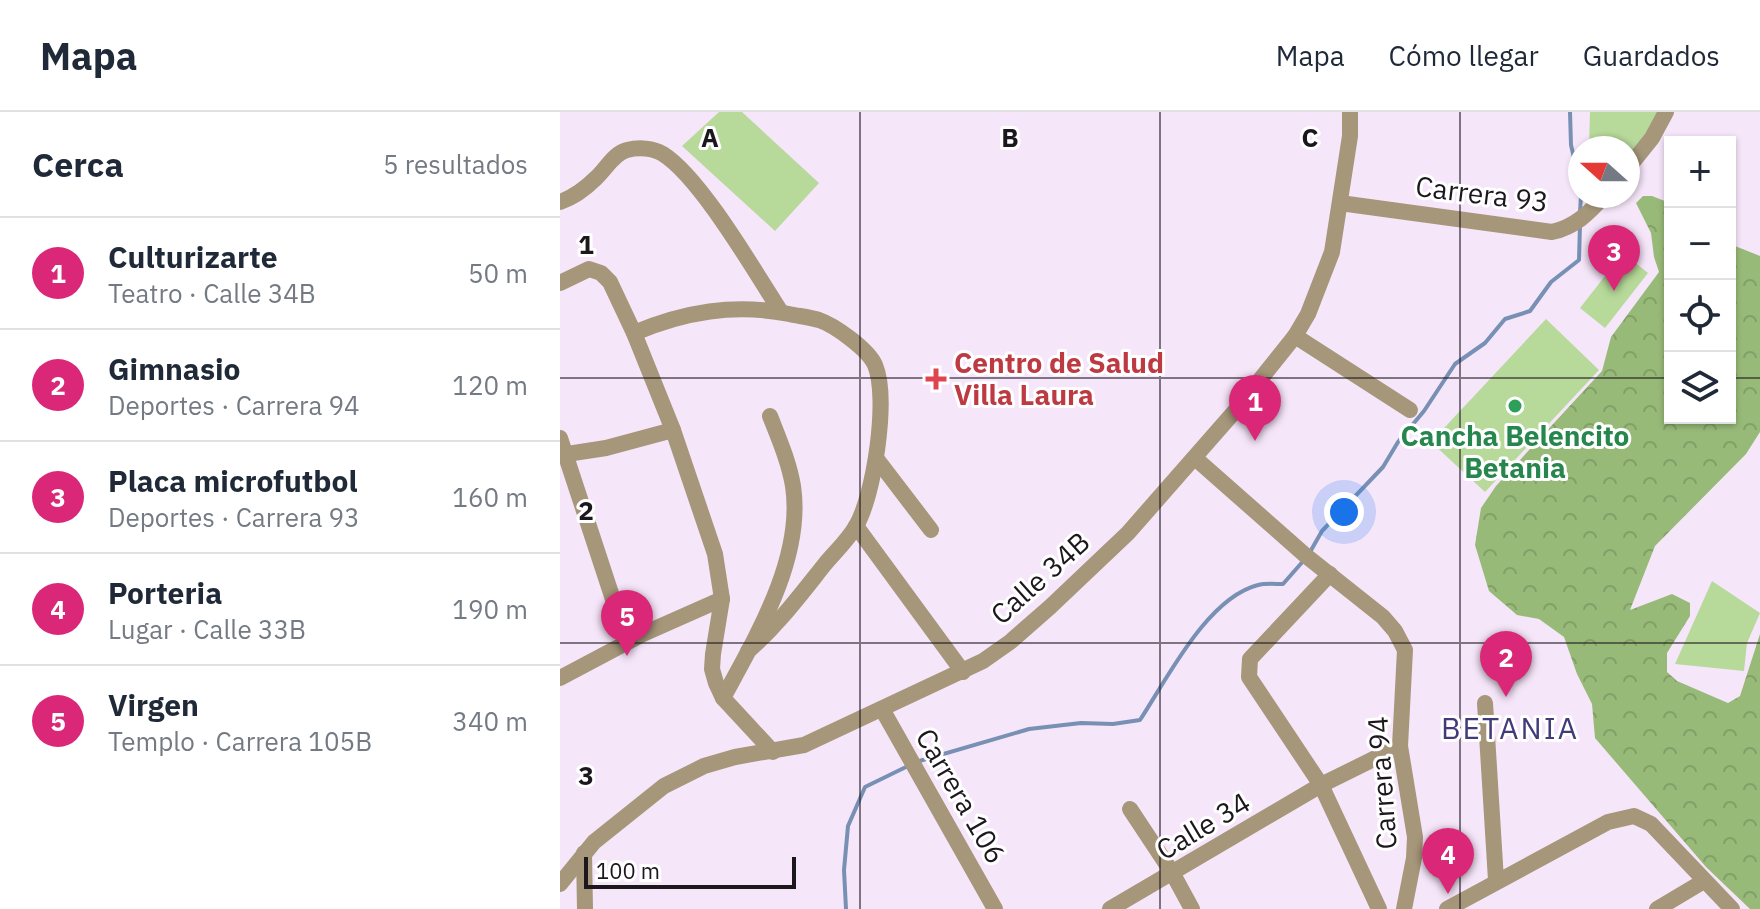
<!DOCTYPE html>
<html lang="es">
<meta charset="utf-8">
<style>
:root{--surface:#fff;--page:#f2f2f3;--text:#1f2937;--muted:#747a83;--line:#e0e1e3;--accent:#db2777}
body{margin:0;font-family:"IBM Plex Sans",sans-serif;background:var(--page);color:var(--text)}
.controls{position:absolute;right:24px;top:24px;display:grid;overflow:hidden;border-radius:0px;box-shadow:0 2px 6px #0004}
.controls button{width:72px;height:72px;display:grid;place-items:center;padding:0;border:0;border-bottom:2px solid var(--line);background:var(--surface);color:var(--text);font:40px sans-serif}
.compass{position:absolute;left:1008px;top:24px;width:72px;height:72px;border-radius:50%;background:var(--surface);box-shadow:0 2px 6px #0004;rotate:291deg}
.scale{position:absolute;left:24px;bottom:20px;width:212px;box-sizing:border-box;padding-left:8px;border:4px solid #1c161d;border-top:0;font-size:22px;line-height:28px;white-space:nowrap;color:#1c161d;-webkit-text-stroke:6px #fff;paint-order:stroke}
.you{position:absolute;left:784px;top:400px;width:28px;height:28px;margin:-20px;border:6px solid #fff;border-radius:50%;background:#1a73e8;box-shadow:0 0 0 12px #1a73e833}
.badge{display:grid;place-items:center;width:52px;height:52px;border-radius:50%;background:var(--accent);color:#fff;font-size:26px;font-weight:700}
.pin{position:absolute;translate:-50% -66px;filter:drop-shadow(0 2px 4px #0008)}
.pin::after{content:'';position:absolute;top:42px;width:28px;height:24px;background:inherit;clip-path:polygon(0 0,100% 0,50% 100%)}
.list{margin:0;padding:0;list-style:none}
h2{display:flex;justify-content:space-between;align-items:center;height:104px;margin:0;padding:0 32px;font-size:34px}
h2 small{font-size:26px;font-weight:400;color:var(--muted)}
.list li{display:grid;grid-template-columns:52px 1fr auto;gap:24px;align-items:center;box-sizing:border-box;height:112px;padding:0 32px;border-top:2px solid var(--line)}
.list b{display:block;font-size:30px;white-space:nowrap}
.list p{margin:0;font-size:26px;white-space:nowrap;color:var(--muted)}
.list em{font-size:26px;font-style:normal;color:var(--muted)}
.icon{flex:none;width:44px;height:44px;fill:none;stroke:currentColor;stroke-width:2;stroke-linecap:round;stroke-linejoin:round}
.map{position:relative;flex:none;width:1200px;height:797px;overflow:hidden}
header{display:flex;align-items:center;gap:48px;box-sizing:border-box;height:112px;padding:0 40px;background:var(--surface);border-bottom:2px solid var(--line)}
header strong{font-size:38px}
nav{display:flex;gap:44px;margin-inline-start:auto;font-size:28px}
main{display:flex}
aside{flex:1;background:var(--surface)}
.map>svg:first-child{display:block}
.green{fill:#b7d99a}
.forest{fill:url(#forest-crowns)}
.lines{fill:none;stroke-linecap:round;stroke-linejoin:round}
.stream{stroke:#7790b4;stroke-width:4}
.street{stroke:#a6967a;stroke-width:16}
.grid{fill:none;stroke:#1c161d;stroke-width:2;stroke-opacity:0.55}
.health-dot{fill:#e0444e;stroke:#fff;stroke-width:3}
.leisure-dot{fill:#2e9e5b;stroke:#fff;stroke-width:3}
.labels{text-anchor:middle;stroke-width:6;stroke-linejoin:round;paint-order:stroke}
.street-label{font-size:28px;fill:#1c161d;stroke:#fff}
.health-label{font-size:28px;font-weight:bold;fill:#be3a42;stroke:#fff;text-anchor:start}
.leisure-label{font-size:28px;font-weight:bold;fill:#27864d;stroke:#fff}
.neighbourhood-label{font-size:30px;letter-spacing:2px;fill:#413c79;stroke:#fff}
.grid-label{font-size:26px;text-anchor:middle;font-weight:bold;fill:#1c161d;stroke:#fff;stroke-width:6;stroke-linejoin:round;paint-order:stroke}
</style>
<header>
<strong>Mapa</strong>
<nav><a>Mapa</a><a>Cómo llegar</a><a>Guardados</a></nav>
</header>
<main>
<aside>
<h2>Cerca<small>5 resultados</small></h2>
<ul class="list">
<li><span class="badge">1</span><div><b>Culturizarte</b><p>Teatro · Calle 34B</p></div><em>50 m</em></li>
<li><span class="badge">2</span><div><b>Gimnasio</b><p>Deportes · Carrera 94</p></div><em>120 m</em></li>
<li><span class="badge">3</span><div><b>Placa microfutbol</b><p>Deportes · Carrera 93</p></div><em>160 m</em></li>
<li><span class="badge">4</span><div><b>Porteria</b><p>Lugar · Calle 33B</p></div><em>190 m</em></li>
<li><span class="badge">5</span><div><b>Virgen</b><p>Templo · Carrera 105B</p></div><em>340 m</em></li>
</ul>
</aside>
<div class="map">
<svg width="1200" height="797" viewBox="0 0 1200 797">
<defs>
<pattern id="forest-crowns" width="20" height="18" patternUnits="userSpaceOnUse" patternTransform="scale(2)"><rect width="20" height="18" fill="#98ba78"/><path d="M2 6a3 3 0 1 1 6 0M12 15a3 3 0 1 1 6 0" fill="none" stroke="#829f67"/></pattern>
</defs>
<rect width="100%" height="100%" fill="#f6e6fa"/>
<g class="green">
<path d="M159 0H182L259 71 215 119 122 34Z"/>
<path d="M1030 0H1105L1068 54V36H1029Z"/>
<path d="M1063 141 1088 161 1045 216 1020 196Z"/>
<path d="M986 207 1039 258 925 380 871 330Z"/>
<path d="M1152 469 1200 501 1187 531 1184 559 1115 552Z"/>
</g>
<path class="forest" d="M1083 84H1092L1110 91V306H1170V132L1200 144V320L1186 342 1095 434 1070 498 1112 482 1130 491V504L1107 541V560L1117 569 1168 591 1180 584 1200 522V797H1190L1146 755 1035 626 1032 592 1017 562 1004 525 979 507 957 503 929 479 915 433 921 396 936 374 1042 259 1051 225 1099 160 1094 145 1091 121 1076 91Z"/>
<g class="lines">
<g class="stream">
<path d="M1010 0 1011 33 1020 71"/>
<path d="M1020 100 1021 84"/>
<path d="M750 440 762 419 823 355 838 330 864 299 895 252 925 231 945 207 970 199 991 170 1019 148 1020 113"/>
<path d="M356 650 469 617 521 611 553 612 580 608C607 567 647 486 698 473 705 471 715 472 723 472L745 447"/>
<path d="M286 797 284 758 288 714 305 675 348 654"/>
</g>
<g class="street">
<path d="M1068 56 1092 26 1106 0"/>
<path d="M0 90C14 85 26 76 36 66 46 57 54 41 67 38 79 35 93 36 103 42 141 66 195 160 221 200"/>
<path d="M780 91 992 120C1015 115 1029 101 1044 84"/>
<path d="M0 171 29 157 41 161 50 170 74 221 113 318 155 442 162 487 153 542 152 557 156 571 163 586 213 640"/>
<path d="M74 221C124 200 174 191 229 202 238 204 249 205 259 208 274 213 308 237 315 253 329 286 314 384 296 414 288 428 275 440 265 452 241 482 218 513 188 539"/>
<path d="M735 224 850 298"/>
<path d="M0 326 67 530"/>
<path d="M0 343 46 336 113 318"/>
<path d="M316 346 371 418"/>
<path d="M635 346 745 443 823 505 835 519 845 538 840 634 855 725 854 746 844 797"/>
<path d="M296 414 403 560"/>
<path d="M770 462 690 547 689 565 761 673 819 797"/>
<path d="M0 566 83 522 162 487"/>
<path d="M163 586C196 525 244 446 233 374 229 350 219 327 210 304"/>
<path d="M925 591 936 768"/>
<path d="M322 597 435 797"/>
<path d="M570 697 613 762 632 797"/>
<path d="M24 741 25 797"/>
<path d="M0 772 34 730 104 674 144 654 175 645 244 633 423 549 450 530 490 495 568 421 675 299 735 224 748 202 772 140 790 24V0"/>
<path d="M550 797 761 673 840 634"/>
<path d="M887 797 1048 710 1074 704 1091 712 1172 797"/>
<path d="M1097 797 1144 769"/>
</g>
</g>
<path class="grid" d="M300 0V797M600 0V797M900 0V797M0 266H1110M1170 266H1200M0 531H1200"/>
<path class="health-dot" d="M372 255h8v8h8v8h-8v8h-8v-8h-8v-8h8z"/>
<circle class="leisure-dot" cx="955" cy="294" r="8"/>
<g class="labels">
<g class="street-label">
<text transform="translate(922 82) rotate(7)" y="10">Carrera 93</text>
<text transform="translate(480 466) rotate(-42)" y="10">Calle 34B</text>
<text transform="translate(822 671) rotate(-94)" y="10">Carrera 94</text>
<text transform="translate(401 684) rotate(60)" y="10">Carrera 106</text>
<text transform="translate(643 714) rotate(-31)" y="10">Calle 34</text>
</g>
<g class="health-label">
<text x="394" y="261">Centro de Salud<tspan x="394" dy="32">Villa Laura</tspan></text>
</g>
<g class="leisure-label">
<text x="955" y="334">Cancha Belencito<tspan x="955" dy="32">Betania</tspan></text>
</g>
<g class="neighbourhood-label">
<text x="950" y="627">BETANIA</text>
</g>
</g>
<g class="grid-label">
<text x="150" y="35">A</text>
<text x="450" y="35">B</text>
<text x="750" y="35">C</text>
<text x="26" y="142">1</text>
<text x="26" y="408">2</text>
<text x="26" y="673">3</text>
</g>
</svg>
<div class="controls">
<button>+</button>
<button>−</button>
<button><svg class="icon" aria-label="locate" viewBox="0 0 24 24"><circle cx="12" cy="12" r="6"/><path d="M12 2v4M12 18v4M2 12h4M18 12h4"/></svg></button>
<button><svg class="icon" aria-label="layers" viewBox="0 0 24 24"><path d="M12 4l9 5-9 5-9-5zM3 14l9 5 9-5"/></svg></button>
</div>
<svg class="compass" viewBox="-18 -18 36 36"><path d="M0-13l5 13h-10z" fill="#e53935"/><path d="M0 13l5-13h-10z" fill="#747a83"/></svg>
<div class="scale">100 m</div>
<div class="you"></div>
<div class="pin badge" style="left:695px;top:329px">1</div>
<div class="pin badge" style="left:946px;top:585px">2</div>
<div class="pin badge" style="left:1054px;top:179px">3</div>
<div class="pin badge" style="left:888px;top:782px">4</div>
<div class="pin badge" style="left:67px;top:544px">5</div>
</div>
</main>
